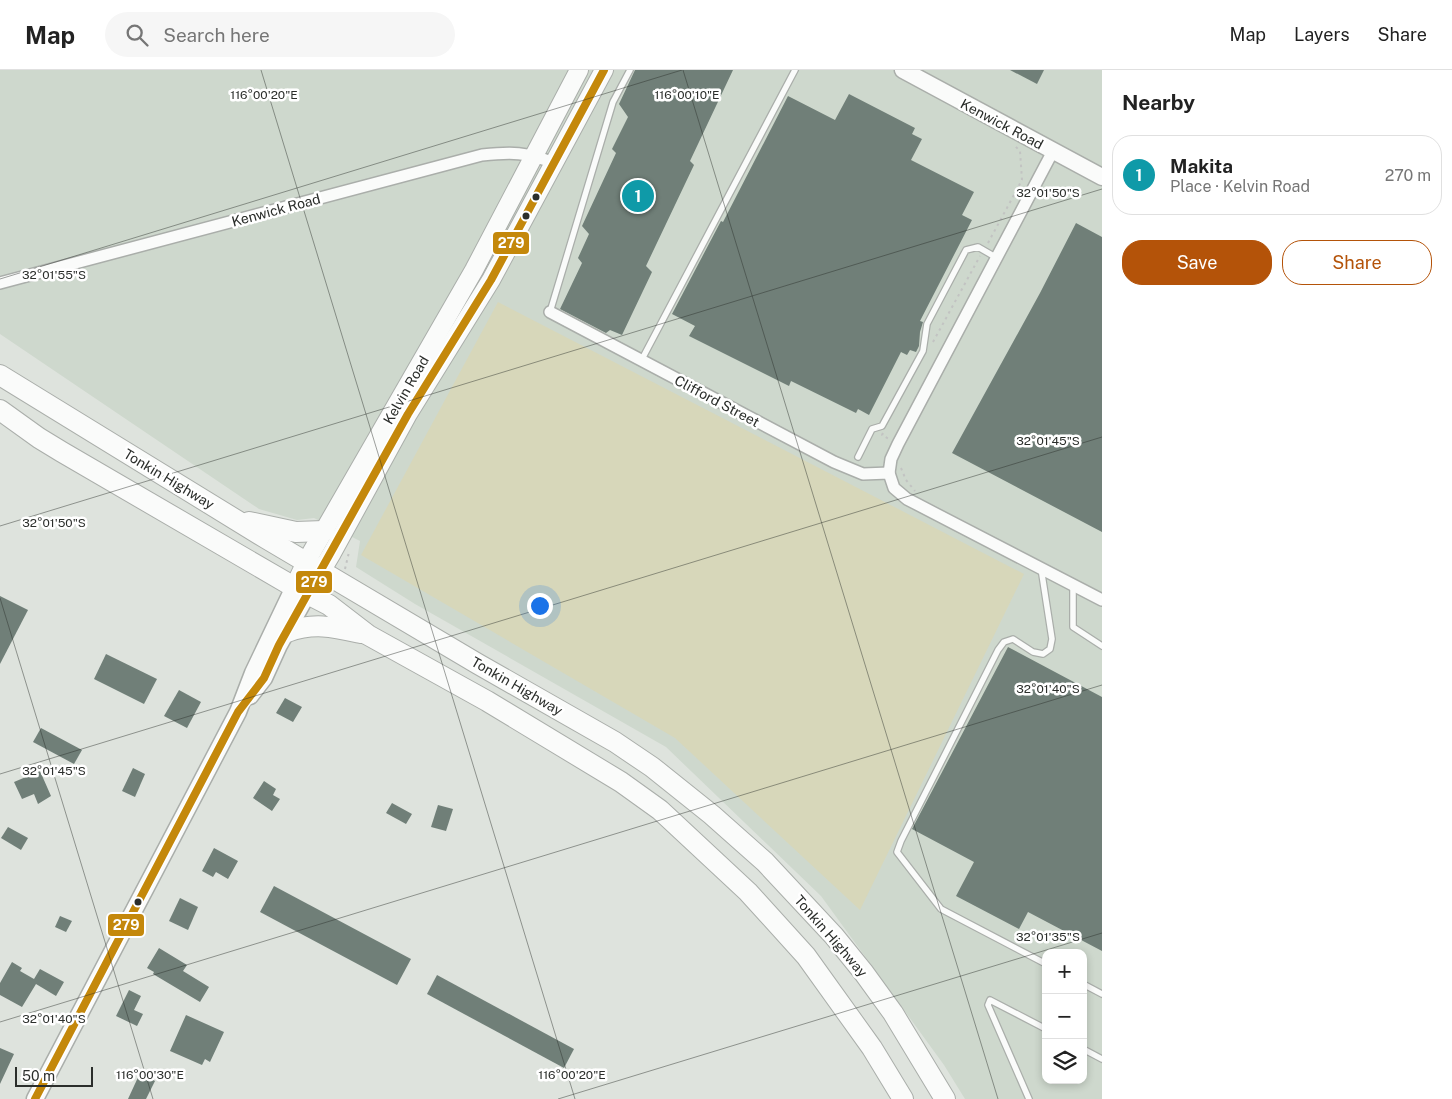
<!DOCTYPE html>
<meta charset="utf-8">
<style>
:root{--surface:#fff;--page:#f6f6f6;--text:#222;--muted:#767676;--line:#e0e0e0;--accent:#b45309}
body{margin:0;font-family:"Public Sans",sans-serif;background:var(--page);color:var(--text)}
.controls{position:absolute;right:15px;bottom:15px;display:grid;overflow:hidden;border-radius:10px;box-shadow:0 2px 8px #0003}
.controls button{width:45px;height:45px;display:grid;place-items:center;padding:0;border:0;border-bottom:1px solid var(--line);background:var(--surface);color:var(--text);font:25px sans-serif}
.scale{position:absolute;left:15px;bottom:12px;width:78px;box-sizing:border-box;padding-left:5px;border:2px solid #2b2e2b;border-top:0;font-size:14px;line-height:18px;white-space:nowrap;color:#2b2e2b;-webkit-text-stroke:4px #fff;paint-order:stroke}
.you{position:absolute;left:539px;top:535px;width:18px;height:18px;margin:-12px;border:4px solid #fff;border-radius:50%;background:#1a73e8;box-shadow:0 0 0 8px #1a73e833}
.badge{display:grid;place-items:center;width:32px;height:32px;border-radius:50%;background:var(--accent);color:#fff;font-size:16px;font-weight:700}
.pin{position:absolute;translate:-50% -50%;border:2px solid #fff;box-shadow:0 1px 5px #0006}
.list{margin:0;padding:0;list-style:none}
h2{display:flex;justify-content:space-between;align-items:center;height:65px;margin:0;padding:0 20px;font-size:21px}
h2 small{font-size:16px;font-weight:400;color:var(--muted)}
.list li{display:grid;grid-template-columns:32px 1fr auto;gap:15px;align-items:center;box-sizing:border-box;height:80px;margin:0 10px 10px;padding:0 10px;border:1px solid var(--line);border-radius:20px}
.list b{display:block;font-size:19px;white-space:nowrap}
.list p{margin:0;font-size:16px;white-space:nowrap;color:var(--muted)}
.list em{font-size:16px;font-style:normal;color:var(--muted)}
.actions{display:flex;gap:10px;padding:15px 20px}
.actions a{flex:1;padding:11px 0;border:1px solid var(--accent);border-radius:20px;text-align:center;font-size:18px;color:var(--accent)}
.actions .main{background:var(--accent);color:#fff}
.icon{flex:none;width:28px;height:28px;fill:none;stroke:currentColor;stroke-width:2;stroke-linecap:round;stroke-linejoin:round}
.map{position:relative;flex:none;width:1102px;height:1029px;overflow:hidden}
header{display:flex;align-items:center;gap:30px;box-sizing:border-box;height:70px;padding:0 25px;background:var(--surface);border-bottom:1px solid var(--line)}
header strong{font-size:24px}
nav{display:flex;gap:28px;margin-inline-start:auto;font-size:18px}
.search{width:350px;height:45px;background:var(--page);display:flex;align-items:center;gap:12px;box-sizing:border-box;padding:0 18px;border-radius:28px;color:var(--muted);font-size:19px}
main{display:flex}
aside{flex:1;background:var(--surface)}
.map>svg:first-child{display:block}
.built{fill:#ced8cd;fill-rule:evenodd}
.green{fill:#d7d7ba}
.building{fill:#707f78}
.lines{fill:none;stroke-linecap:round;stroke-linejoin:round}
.lane-casing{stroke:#aaaeaa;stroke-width:8}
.street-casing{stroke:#aaaeaa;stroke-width:14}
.secondary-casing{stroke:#aaaeaa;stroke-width:19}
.primary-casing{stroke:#aaaeaa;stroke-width:20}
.highway-casing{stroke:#aaaeaa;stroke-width:22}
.path{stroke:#c2c3c2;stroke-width:2;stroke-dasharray:2.5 4;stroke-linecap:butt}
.lane{stroke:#fafbfa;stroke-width:5.5}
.street{stroke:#fafbfa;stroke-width:11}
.secondary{stroke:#fafbfa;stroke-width:16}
.primary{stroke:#fafbfa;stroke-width:18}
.highway{stroke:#fafbfa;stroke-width:20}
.bus-1-casing{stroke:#fff;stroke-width:11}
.bus-1{stroke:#c4880b;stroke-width:8}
.ticks{fill:none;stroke:#2b2e2b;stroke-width:1;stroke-opacity:0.45}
.bus-dot{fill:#2b2e2b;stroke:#fff;stroke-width:2}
.labels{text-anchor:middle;stroke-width:5;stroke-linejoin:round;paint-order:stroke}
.street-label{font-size:14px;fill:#2b2e2b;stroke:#fff}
.ticks-label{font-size:12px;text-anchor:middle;fill:#2b2e2b;stroke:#fff;stroke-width:5;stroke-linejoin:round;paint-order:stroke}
.line-badge{stroke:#fff;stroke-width:2}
.badge-label{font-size:14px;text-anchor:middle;font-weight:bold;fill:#fff}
</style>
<header>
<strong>Map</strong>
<div class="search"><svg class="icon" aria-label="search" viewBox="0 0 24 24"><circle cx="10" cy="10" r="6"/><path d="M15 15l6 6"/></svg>Search here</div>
<nav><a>Map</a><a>Layers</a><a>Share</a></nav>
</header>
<main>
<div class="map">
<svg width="1102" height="1029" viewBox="0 0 1102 1029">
<rect width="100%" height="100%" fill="#dee3dd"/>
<path class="built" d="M0 0H1102V1029H965L944 995 821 826 666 677 415 534 356 497 360 471 314 448 297 450 259 439 0 264ZM1046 883H1083V1010H1046Z"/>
<path class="green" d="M498 232 1024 504 860 840 675 668 361 485Z"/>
<g class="building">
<path d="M635 0H733L690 91 694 95 646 196 652 202 622 265 610 260 606 263 560 239 582 193 578 188 589 164 582 156 616 83 612 79 628 47 619 34Z"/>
<path d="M1010 0H1044L1037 14Z"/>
<path d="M849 24 915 58 912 64 922 69 911 90 974 122 962 145 972 150 920 251 923 252 920 262 919 276 916 282 910 280 907 285 901 282 869 345 858 339 856 343 791 311 789 316 689 266 695 256 672 244 721 151 723 152 788 26 835 50Z"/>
<path d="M1076 153 1102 167V462L952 383 1040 223Z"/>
<path d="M0 526 28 540 0 594Z"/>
<path d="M1008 577 1102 627V881L1028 842 1019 859 956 826 974 792 912 759Z"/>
<path d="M106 584 157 609 144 634 94 609Z"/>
<path d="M179 620 201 632 187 658 164 646Z"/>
<path d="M285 628 302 637 293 652 276 643Z"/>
<path d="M41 658 82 680 74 694 33 672Z"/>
<path d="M133 698 145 704 135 727 122 721Z"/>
<path d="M40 701 51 726 38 734 34 724 22 729 14 712Z"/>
<path d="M264 711 276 719 273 725 280 729 272 741 253 728Z"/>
<path d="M392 733 412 744 406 754 386 743Z"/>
<path d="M438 735 453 739 446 761 431 757Z"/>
<path d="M8 757 28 768 21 780 1 768Z"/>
<path d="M214 778 238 791 228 809 216 802 213 807 202 801Z"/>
<path d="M274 816 411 889 397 915 260 842Z"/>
<path d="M180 828 198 837 188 860 169 851Z"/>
<path d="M60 846 72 851 66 862 55 857Z"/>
<path d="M159 878 187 895 183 901 209 917 200 932 153 904 154 902 147 898Z"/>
<path d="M12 892 22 898 20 901 34 909 40 899 64 912 56 926 36 914 22 937 0 925V913Z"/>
<path d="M437 905 574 979 564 998 427 924Z"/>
<path d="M129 920 141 926 134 940 143 944 137 956 116 946Z"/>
<path d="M186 945 224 962 210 992 205 989 202 995 170 981Z"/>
<path d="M0 978 14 984 0 1014Z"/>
<path d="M140 1003 155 1011 146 1029H128Z"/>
</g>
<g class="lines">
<g class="lane-casing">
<g id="lane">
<path d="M550 242 613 32 630 0"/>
<path d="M641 291 795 0"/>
<path d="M858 387 872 359 882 356 923 281 927 254 966 180 978 177 997 188"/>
<path d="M1041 498 1052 569 1050 579 1043 584 1033 582 1013 569 1004 572 998 580 901 771 897 782 941 839 1046 894"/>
<path d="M1073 514V557L1102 576"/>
<path d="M1083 914 1102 924"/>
<path d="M1083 979 1102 989"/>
<path d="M1029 1029 988 935 990 930 1046 959"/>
</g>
</g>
<g class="street-casing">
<g id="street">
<path d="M0 213 482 85C512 82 526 82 554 93"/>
<path d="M550 242 834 392 863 404 889 403 894 418 907 429 1102 530"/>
<path d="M889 403 891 389 898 374 1053 81"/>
</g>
</g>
<g class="secondary-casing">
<g id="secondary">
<path d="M903 0 1102 107"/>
<path d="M250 626 264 608 279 575 308 523"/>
<path d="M35 1029 238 642 253 603 294 517"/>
</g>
</g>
<g class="primary-casing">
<g id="primary">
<path d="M294 517 306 492 474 200 579 0"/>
<path d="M308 523 332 483 408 344 491 210 604 0"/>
</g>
</g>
<g class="highway-casing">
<g id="highway">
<path d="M0 305 267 469 478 594 615 672 652 697 712 745 765 792 834 866 864 903 893 943 945 1029"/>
<path d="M0 340 39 368 62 382 294 517 329 535 368 565 487 631 621 712 660 740 748 822 806 886 872 978 903 1029"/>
<path d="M249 452 296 462 324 461"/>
<path d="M287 562C314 552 334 557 361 563"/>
</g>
</g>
<g class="path">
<path d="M988 173 1022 110 1020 81 1015 76"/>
<path d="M933 272 980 186"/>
<path d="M883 363 882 365 889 369"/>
<path d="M901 398 906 410 915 421"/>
<path d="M345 499 349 482"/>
</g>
<use href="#lane" class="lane"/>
<use href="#street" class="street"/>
<use href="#secondary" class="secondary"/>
<use href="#primary" class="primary"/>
<use href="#highway" class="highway"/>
<g class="bus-1-casing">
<path id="bus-1" d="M35 1029 238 642 264 608 279 575 408 344 491 210 604 0"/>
</g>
<use href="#bus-1" class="bus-1"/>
</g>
<path class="ticks" d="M261 0 575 1029M683 0 998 1029M0 209 682 0M0 456 1102 119M0 528 153 1029M0 704 1102 367M0 952 1102 615M558 1029 1102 863"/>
<g class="bus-dot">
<circle cx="536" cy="127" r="4.5"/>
<circle cx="526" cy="146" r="4.5"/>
<circle cx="138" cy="832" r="4.5"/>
</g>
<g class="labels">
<g class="street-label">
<text transform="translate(1002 54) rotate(28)" y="5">Kenwick Road</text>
<text transform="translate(276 140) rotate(-15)" y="5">Kenwick Road</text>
<text transform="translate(406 320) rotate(-60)" y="5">Kelvin Road</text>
<text transform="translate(717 331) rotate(28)" y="5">Clifford Street</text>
<text transform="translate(169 409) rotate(31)" y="5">Tonkin Highway</text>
<text transform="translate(517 616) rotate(30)" y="5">Tonkin Highway</text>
<text transform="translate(831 866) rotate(49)" y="5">Tonkin Highway</text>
</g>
</g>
<g class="ticks-label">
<text x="264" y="29">116°00'20"E</text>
<text x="687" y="29">116°00'10"E</text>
<text x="1048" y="127">32°01'50"S</text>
<text x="54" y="209">32°01'55"S</text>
<text x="1048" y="375">32°01'45"S</text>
<text x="54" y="457">32°01'50"S</text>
<text x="1048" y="623">32°01'40"S</text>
<text x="54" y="705">32°01'45"S</text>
<text x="1048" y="871">32°01'35"S</text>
<text x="54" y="953">32°01'40"S</text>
<text x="150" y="1009">116°00'30"E</text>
<text x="572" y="1009">116°00'20"E</text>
</g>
<g class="line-badge">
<rect x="492" y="161" width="38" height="24" rx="5" fill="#c4880b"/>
<rect x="295" y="500" width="38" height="24" rx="5" fill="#c4880b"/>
<rect x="107" y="843" width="38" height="24" rx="5" fill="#c4880b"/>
</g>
<g class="badge-label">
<text x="511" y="178">279</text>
<text x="314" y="517">279</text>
<text x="126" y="860">279</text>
</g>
</svg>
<div class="controls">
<button>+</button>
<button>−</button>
<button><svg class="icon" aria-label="layers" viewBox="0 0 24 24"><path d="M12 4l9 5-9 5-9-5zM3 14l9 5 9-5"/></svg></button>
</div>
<div class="scale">50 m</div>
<div class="you"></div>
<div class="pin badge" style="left:638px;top:126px;background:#0f9aa8">1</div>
</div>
<aside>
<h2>Nearby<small></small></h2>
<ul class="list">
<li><span class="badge" style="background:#0f9aa8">1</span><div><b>Makita</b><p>Place · Kelvin Road</p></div><em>270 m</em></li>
</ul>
<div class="actions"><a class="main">Save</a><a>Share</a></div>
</aside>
</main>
